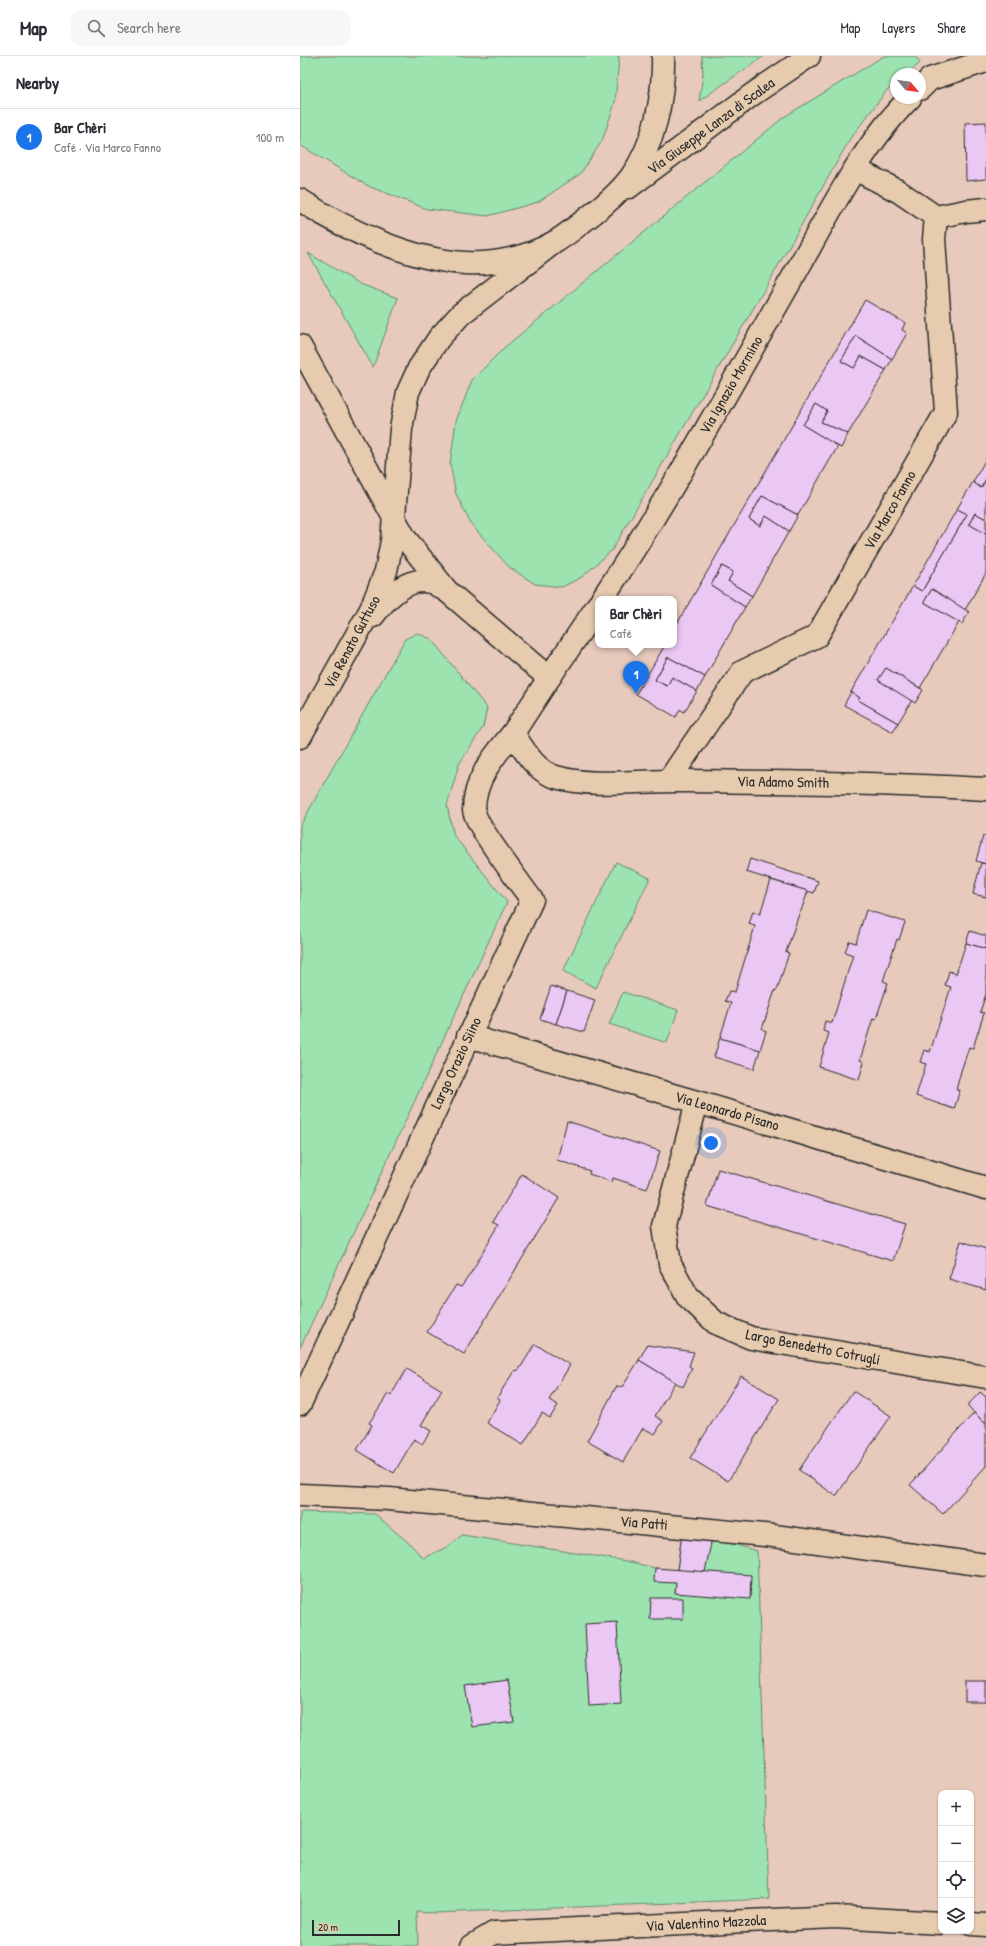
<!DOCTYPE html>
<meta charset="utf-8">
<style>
:root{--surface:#fff;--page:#f7f7f7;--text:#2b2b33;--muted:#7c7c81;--line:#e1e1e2;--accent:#1a73e8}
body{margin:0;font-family:"Patrick Hand",sans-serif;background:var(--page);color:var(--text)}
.controls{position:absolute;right:12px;bottom:12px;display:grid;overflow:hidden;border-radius:8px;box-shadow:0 1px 3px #0004}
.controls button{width:36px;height:36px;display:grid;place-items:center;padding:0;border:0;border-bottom:1px solid var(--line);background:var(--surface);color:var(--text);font:20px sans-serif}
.compass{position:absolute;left:590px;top:12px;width:36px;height:36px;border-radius:50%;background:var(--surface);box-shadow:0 1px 3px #0004;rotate:119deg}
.scale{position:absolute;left:12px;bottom:10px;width:88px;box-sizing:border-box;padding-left:4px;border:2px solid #2b2b2b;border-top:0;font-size:11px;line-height:14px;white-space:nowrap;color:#2b2b2b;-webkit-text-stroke:3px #e6cbae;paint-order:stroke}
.you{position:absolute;left:411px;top:1087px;width:14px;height:14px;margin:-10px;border:3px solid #fff;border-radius:50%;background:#1a73e8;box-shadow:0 0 0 6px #1a73e833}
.badge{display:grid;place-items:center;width:26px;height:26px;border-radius:50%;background:var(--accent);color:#fff;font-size:13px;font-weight:700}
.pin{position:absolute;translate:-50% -33px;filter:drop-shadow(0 1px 2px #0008)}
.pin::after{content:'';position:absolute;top:21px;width:14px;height:12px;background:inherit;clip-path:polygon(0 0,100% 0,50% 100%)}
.popup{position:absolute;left:295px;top:540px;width:82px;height:52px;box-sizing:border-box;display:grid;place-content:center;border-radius:8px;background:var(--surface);filter:drop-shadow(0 1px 3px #0005);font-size:13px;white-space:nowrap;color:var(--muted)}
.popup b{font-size:15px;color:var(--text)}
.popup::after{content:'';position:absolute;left:50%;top:100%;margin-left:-8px;border:8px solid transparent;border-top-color:var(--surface)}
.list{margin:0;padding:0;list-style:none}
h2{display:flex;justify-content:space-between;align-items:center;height:52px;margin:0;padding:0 16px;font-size:17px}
h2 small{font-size:13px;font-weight:400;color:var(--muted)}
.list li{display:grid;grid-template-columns:26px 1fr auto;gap:12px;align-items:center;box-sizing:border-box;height:56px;padding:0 16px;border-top:1px solid var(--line)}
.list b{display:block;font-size:15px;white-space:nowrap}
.list p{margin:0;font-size:13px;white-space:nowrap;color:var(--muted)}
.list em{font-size:13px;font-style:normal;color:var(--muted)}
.icon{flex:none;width:22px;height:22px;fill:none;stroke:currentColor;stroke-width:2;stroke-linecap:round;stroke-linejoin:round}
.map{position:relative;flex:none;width:686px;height:1890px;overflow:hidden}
header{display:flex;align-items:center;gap:24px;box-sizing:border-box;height:56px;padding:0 20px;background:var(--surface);border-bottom:1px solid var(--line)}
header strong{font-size:19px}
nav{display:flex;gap:22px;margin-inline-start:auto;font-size:14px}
.search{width:280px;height:36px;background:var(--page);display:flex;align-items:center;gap:10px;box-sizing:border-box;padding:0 14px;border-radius:12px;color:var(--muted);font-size:15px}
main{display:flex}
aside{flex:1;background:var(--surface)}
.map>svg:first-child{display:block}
.green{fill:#9de3b0;stroke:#64876e}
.building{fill:#ebc8f4;stroke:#2b2b2b}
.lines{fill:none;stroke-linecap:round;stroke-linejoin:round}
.minor-casing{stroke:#2b2b2b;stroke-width:25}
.minor{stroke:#e6cbae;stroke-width:22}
.labels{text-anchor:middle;stroke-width:3;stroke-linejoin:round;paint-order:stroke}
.street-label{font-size:15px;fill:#2b2b2b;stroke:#e6cbae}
</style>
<header>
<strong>Map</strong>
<div class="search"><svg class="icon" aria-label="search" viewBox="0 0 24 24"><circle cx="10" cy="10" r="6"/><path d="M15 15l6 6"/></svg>Search here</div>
<nav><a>Map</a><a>Layers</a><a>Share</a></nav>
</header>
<main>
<aside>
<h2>Nearby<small></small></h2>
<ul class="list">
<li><span class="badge">1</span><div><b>Bar Chèri</b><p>Café · Via Marco Fanno</p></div><em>100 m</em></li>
</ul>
</aside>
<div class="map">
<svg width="686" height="1890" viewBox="0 0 686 1890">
<rect width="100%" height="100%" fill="#e7cabc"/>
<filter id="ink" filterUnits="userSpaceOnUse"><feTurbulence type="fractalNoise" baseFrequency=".025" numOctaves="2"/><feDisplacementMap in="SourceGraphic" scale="8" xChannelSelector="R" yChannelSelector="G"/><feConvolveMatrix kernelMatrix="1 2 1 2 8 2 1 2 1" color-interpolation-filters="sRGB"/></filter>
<g filter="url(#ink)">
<g class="green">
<path d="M0 0H319V1L315 47 302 85 280 118 238 146 188 160 127 153 68 130 0 89Z"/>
<path d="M402 0H464L399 45 403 19Z"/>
<path d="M584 0H615L620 7 607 18H596V27L587 34 550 83 470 224 312 494 282 521 262 531 235 528 209 511 171 468 156 438 150 408 156 365 172 324 205 291 484 61Z"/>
<path d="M8 197 60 228 98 242 73 311Z"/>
<path d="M117 577 131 583 187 652 183 671 159 708 147 750 154 780 207 846 0 1292V770L105 583Z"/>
<path d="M316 806 350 822 296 932 263 915Z"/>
<path d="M323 936 378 954 367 987 309 968Z"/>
<path d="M0 1456 75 1458 111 1489 123 1502 149 1490 162 1479 326 1505 355 1512 377 1514 382 1478 412 1482 457 1495 469 1843 135 1857 117 1856 118 1890H0Z"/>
</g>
<g class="building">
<path d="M686 66V123L666 125 665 67Z"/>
<path d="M565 244 605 267 602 274 607 277 592 303 556 280 541 305 554 312 561 300 586 314 548 378 521 366 527 355 516 348 503 369 538 390 498 459 462 440 449 463 460 470 466 460 489 475 452 540 428 525 433 516 422 510 411 529 445 551 405 621 368 601 355 624 367 630 372 621 397 635 384 656 380 653 376 661 336 638 365 589H374V573Z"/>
<path d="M556 280 592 303 586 314 561 300 554 312 541 305Z"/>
<path d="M516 348 527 355 521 366 548 378 541 392 503 369Z"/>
<path d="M686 403V423L681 432 673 426Z"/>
<path d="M686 423V463L675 457 669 468 686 478V517L665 554 632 533 624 546 659 566 620 632 586 612 578 624 612 644 598 667 558 644 560 642 551 636 613 530 622 535 667 458 657 453 673 426 681 432Z"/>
<path d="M462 440 498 459 489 475 466 460 460 470 449 463Z"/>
<path d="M657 453 667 458 622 535 613 530Z"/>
<path d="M675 457 686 463V478L669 468Z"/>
<path d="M422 510 433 516 428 525 452 540 445 551 411 529Z"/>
<path d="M632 533 669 556 662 568 624 546Z"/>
<path d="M368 601 405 621 397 635 372 621 367 630 355 624Z"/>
<path d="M586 612 623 634 615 647 578 624Z"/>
<path d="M551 636 560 642 558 644 598 667 593 676 544 649Z"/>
<path d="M683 780H686V808L676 805Z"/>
<path d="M450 803 518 825 514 837 446 816Z"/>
<path d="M681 807 686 808V841L673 838Z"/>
<path d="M471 824 508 835 501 855H500L486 896 489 897 477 934H475L462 973 466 975 460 994 420 982 431 947 425 945 429 935 435 936 455 870 449 868 453 855 460 858Z"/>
<path d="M566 854 605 866 599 884 597 883 583 925 588 927 576 963 573 962 560 1004 564 1006 559 1024 519 1011 529 977 523 975 525 965 532 967 553 899 545 896 549 885 556 887Z"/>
<path d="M670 875 686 880V893L666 887Z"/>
<path d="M666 887 686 893V938L680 956 684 957 673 992 669 991 661 1015 656 1034H660L654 1053 616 1040 626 1008 620 1006 624 994 630 996 651 931 645 929 649 915 656 918Z"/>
<path d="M251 930 267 935 256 968 240 963Z"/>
<path d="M267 935 295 944 284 976 256 968Z"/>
<path d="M420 982 460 994 454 1013 414 1001Z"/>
<path d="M267 1065 360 1095 347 1133 313 1122 312 1126 289 1118 290 1115 257 1104Z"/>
<path d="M418 1113 605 1168 593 1205 407 1150Z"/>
<path d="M222 1118 259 1142 164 1298 127 1276 156 1229 161 1231 169 1220 199 1169 193 1166Z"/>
<path d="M661 1185 686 1193V1234L649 1223Z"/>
<path d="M235 1288 270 1309 249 1344 258 1349 250 1362 242 1357 223 1389 187 1367 200 1344 197 1342 214 1315 219 1314Z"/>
<path d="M347 1289 394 1296 389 1310 392 1312 383 1331 339 1304Z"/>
<path d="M339 1304 375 1326 355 1360 363 1365 355 1378 343 1372 323 1406 287 1385 316 1331 323 1330Z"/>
<path d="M107 1313 142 1334 121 1369 131 1375 122 1388 114 1383 94 1417 57 1394 72 1369 69 1367 88 1338 91 1339Z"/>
<path d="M441 1320 479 1343 428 1425 390 1402Z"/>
<path d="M553 1335 591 1360 536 1440 499 1414Z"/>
<path d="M680 1336 686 1341V1368L667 1350Z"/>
<path d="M674 1357 686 1368V1410L643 1458 610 1429Z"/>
<path d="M382 1478 412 1482 405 1516 377 1514Z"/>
<path d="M355 1512 451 1519 450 1543 375 1537 376 1527 354 1526Z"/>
<path d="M351 1542H383V1563H350Z"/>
<path d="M317 1566 321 1648 289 1650 285 1568Z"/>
<path d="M207 1624 214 1666 172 1671 165 1630Z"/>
<rect x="665" y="1625" width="21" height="21"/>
</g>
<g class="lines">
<g class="minor-casing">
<g id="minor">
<path d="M620 33 630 23 686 5"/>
<path d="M555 113 598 135 636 161"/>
<path d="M329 131 453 38 509 0"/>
<path d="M0 144C46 174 110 204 165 207 194 209 228 201 253 187 266 180 278 169 290 160 306 148 319 137 331 121 355 87 364 41 363 0"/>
<path d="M0 290 105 482 147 535 249 622 213 677C224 694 235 715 256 721 291 732 345 724 383 725 484 726 585 727 686 733"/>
<path d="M302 543C371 439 431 329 493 221 527 162 562 89 610 42"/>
<path d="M73 560C85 544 107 520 130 526 135 527 141 532 147 535"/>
<path d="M249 622 298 549"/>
<path d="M0 681 71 553 86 515 92 485 101 373 108 336 119 312 139 282 161 258 253 187"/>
<path d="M369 724 442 616 517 580 646 356 634 183 636 161 666 155 686 153"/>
<path d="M168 980 397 1046 686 1132"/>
<path d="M397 1046 364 1170 370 1208 388 1241 416 1267 451 1282 686 1321"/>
<path d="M0 1348 232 844C222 830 174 767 174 754 174 723 194 700 213 677"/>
<path d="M0 1439 89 1443 474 1480 686 1509"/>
<path d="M671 1868 686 1869"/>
<path d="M172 1890 194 1877 535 1861 641 1867"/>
</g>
</g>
<use href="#minor" class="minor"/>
</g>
</g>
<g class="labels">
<g class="street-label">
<text transform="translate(411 70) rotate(-36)" y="5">Via Giuseppe Lanza di Scalea</text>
<text transform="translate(431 329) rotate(-60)" y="5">Via Ignazio Mormino</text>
<text transform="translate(590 454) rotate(-60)" y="5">Via Marco Fanno</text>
<text transform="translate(52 586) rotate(-62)" y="5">Via Renato Guttuso</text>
<text transform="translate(483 726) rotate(1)" y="5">Via Adamo Smith</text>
<text transform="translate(156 1007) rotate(-65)" y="5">Largo Orazio Siino</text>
<text transform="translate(427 1055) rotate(16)" y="5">Via Leonardo Pisano</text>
<text transform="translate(513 1291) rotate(11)" y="5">Largo Benedetto Cotrugli</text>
<text transform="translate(344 1467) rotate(5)" y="5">Via Patti</text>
<text transform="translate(406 1867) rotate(-3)" y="5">Via Valentino Mazzola</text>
</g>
</g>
</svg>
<div class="controls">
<button>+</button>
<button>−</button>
<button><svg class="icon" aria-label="locate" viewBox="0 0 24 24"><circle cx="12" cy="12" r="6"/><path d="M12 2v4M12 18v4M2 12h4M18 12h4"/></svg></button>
<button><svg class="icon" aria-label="layers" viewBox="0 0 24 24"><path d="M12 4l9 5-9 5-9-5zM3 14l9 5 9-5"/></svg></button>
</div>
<svg class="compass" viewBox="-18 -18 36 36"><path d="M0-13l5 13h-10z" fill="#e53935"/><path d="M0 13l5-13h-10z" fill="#7c7c81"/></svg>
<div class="scale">20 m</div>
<div class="you"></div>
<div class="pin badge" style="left:336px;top:638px">1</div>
<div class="popup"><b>Bar Chèri</b>Café</div>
</div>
</main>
